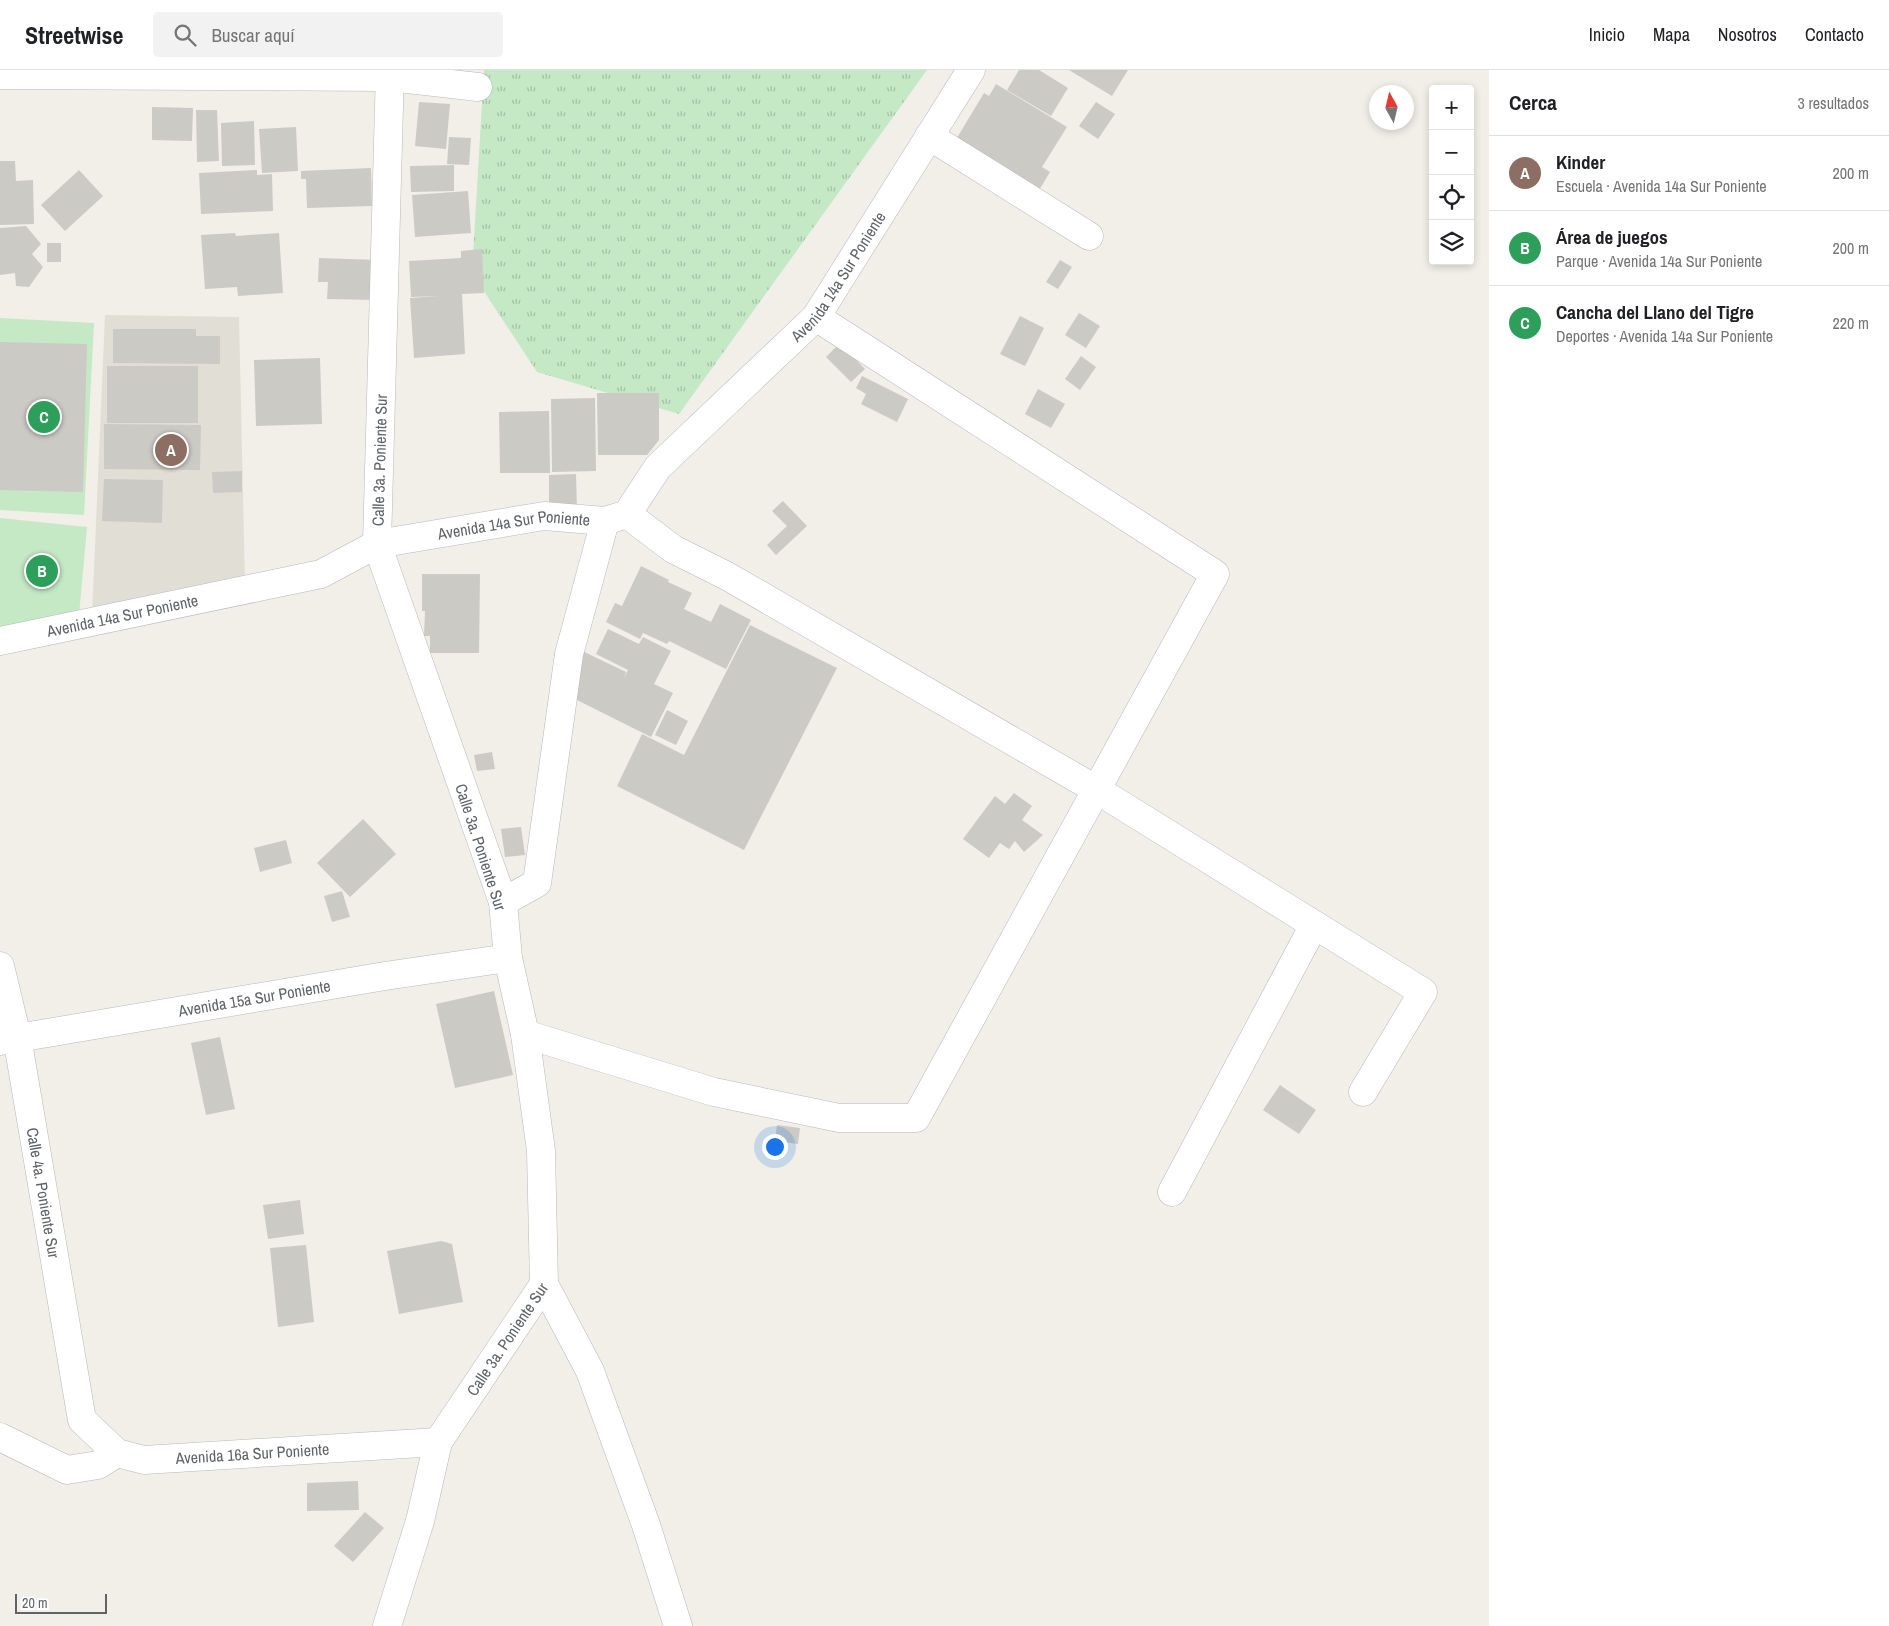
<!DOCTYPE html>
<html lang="es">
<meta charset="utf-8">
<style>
:root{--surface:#fff;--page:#f2f2f2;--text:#202124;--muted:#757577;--line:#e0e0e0;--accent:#ea4335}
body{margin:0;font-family:"Archivo Narrow",sans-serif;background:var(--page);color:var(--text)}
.controls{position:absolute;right:15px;top:15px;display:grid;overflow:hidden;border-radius:5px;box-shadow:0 2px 8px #0003}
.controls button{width:45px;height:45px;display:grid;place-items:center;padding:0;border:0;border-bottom:1px solid var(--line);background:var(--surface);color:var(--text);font:25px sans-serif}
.compass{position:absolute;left:1369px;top:15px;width:45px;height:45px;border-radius:50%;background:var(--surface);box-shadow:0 2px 8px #0003;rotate:352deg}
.scale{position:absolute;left:15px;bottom:12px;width:92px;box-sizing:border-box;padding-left:5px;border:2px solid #5f6368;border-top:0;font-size:14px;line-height:18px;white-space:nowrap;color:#5f6368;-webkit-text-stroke:4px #fff;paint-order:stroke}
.you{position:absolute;left:774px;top:1076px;width:18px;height:18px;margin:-12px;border:4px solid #fff;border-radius:50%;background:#1a73e8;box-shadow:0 0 0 8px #1a73e833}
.badge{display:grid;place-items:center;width:32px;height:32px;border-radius:50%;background:var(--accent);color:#fff;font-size:16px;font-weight:700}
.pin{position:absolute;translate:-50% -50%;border:2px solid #fff;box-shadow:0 1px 5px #0006}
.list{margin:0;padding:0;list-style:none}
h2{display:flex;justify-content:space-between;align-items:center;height:65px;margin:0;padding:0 20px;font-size:21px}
h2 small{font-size:16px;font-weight:400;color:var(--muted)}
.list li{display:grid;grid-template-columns:32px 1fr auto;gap:15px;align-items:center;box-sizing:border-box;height:75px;padding:0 20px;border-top:1px solid var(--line)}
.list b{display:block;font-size:19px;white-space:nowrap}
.list p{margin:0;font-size:16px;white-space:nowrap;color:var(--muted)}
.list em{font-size:16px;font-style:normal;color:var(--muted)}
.icon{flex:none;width:28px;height:28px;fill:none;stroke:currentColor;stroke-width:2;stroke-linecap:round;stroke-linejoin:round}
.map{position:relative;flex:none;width:1489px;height:1556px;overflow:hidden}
header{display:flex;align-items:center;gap:30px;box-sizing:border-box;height:70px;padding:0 25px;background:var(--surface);border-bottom:1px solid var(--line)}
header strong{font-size:24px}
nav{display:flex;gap:28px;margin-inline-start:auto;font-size:18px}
.search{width:350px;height:45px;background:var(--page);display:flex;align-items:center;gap:12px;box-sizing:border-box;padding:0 18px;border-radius:5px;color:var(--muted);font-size:19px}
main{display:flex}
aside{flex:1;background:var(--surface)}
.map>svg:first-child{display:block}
.education{fill:#e1ded6}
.grass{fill:url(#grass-tufts)}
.green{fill:#c5e8c5}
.building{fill:#cccac5}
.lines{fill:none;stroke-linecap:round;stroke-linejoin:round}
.minor-casing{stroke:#b5b8bc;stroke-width:29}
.minor{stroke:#fff;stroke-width:28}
.labels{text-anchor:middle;stroke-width:4;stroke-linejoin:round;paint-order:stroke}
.street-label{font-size:16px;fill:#5f6368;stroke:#fff}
</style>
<header>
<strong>Streetwise</strong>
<div class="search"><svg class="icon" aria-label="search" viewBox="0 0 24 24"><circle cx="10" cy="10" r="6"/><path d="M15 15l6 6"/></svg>Buscar aquí</div>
<nav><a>Inicio</a><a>Mapa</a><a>Nosotros</a><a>Contacto</a></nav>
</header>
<main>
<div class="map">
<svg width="1489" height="1556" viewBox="0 0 1489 1556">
<defs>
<pattern id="grass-tufts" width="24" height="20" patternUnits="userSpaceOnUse" patternTransform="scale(1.25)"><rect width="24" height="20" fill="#c5e8c5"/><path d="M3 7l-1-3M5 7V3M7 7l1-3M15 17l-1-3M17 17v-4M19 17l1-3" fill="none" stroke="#a3c0a4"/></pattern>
</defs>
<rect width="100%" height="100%" fill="#f1efe8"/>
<path class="education" d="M105 245 239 247 245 513 92 545Z"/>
<path class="grass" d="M484 0H927L679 344 537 302 472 203Z"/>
<g class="green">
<path d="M0 248 94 253 84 445 0 440Z"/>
<path d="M0 448 87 457 79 545 0 559Z"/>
</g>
<g class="building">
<path d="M1019 0H1039L1068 18 1051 46 1007 20Z"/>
<path d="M1069 0H1128L1112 26Z"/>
<path d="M996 14 1067 57 1042 97 1050 102 1035 127 952 76 984 23 989 26Z"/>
<path d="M419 32 450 34 446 79 415 76Z"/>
<path d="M1096 32 1115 44 1098 69 1079 56Z"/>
<path d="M152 37 193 38 192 71 152 70Z"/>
<path d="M196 40H217L219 91 197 92Z"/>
<path d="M254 51 255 95 222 96 221 53Z"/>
<path d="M296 57 298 101 262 103 259 59Z"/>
<path d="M449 67 471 68 469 95 447 94Z"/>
<path d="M0 91H15L16 111 33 110 34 154 0 155Z"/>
<path d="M454 95V121L411 122 410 96Z"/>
<path d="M371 98 372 136 307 138 306 109H301V101Z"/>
<path d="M79 100 103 126 65 161 41 135Z"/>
<path d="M257 100V105L272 104 273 141 201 144 199 103Z"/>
<path d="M468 121 471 163 415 167 412 125Z"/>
<path d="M26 156 41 174 32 184 43 197 29 217 16 216 15 203 0 205V158Z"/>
<path d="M235 163 236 166 279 163 283 223 238 226 237 217 205 219 201 165Z"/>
<rect x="47" y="173" width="14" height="19"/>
<path d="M482 179 484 223 462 224 465 284 414 288 410 228 438 226 411 227 409 191 461 188V181Z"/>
<path d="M319 188 378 190 377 230 327 229 328 212H318Z"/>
<path d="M1060 190 1072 197 1058 219 1046 212Z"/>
<path d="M1079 243 1100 256 1086 278 1065 265Z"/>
<path d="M1020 246 1044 258 1025 296 1000 284Z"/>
<path d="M113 259H196V266H220V294L113 293Z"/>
<path d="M0 272 87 274 83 422 0 420Z"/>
<path d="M840 273 865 299 851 312 826 287Z"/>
<path d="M1081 286 1096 297 1080 320 1065 309Z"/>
<path d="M320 288 322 354 256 356 254 290Z"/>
<rect x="107" y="296" width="91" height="57"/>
<path d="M862 306 908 329 897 352 861 334 866 324 856 318Z"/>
<path d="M1038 319 1065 334 1051 358 1025 344Z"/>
<path d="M597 323H659V370L647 385H598Z"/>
<path d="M595 328 596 401 552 402 551 329Z"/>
<path d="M549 341 550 403H500L499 342Z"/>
<path d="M104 354 201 355 200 400 104 399Z"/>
<path d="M242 401V422L213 423 212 402Z"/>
<path d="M576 404 577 440 549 441V405Z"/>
<path d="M104 409 163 410 162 453 102 451Z"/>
<path d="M783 431 807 456 776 485 767 475 787 456 772 441Z"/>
<path d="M641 496 669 510 668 512 692 523 684 539 711 552 720 534 751 550 726 599 669 571 667 574 643 563 640 569 606 552 615 533 622 536Z"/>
<path d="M422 504H480L479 583H430V566H424L425 541H422Z"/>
<path d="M750 555 837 598 744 780 617 716 642 664 684 685Z"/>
<path d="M608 559 639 574 643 567 671 581 654 614 673 623 651 667 565 624 576 578 626 602 624 608 628 600 596 584Z"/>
<path d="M667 640 688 651 676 675 655 665Z"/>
<path d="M492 682 495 699 477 701 474 685Z"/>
<path d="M1014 723 1032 736 1022 750 1043 765 1024 782 1015 771 1009 779 1000 773 989 788 963 769 995 726 1005 734Z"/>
<path d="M363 749 396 784 350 827 317 793Z"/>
<path d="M521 757 525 785 505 787 501 759Z"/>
<path d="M286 770 292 793 260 802 254 778Z"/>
<path d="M342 821 350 847 332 852 324 826Z"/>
<path d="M494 921 513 1005 455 1018 436 934Z"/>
<path d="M220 967 235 1039 206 1045 191 973Z"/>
<path d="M1280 1015 1316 1040 1299 1064 1263 1040Z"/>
<path d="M777 1055 800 1058 798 1074 775 1071Z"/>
<path d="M300 1130 304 1164 268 1169 263 1135Z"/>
<path d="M441 1171 452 1174 463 1232 399 1244 387 1181Z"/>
<path d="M306 1175 314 1252 278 1257 270 1178Z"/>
<path d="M358 1411 359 1440 307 1441V1413Z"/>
<path d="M365 1442 384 1458 353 1492 334 1476Z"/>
</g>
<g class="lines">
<g class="minor-casing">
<g id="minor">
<path d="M0 5 390 7 478 17"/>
<path d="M929 66 1089 166"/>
<path d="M627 444 673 479 727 506 1097 720 1423 922 1363 1022"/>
<path id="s1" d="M0 571 321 504 377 474 544 446 605 451 627 444 658 397 816 247 971 0"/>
<path d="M503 832 537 813 569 584 605 451"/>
<path id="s2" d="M0 896 17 967 82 1350 117 1383 144 1390 438 1372"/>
<path d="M525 964 714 1022 839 1048H916L1215 504 816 247"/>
<path id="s3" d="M0 971 385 906 508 888"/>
<path d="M1172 1122 1314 855"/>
<path d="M544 1214 590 1301 646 1455 678 1556"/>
<path d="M0 1367 67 1400 98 1395 117 1383"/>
<path id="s4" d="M387 1556 420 1451 438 1372 544 1214 541 1081 525 964 508 888 503 832 377 474 390 0"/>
</g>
</g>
<use href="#minor" class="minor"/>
</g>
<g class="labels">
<g class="street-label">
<text dy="6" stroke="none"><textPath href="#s1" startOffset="965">Avenida 14a Sur Poniente</textPath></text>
<text dy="6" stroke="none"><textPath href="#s4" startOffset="1230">Calle 3a. Poniente Sur</textPath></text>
<text dy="6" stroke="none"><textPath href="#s1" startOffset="530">Avenida 14a Sur Poniente</textPath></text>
<text dy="6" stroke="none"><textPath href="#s1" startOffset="125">Avenida 14a Sur Poniente</textPath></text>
<text transform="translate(481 777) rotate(72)" y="6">Calle 3a. Poniente Sur</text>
<text dy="6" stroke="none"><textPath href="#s3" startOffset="258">Avenida 15a Sur Poniente</textPath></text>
<text dy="6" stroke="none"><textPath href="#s2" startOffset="231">Calle 4a. Poniente Sur</textPath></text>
<text dy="6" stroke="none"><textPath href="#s4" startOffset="315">Calle 3a. Poniente Sur</textPath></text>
<text dy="6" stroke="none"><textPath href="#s2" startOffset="646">Avenida 16a Sur Poniente</textPath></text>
</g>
</g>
</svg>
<div class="controls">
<button>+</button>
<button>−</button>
<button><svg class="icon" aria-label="locate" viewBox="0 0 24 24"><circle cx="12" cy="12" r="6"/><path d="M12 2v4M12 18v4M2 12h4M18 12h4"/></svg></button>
<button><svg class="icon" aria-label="layers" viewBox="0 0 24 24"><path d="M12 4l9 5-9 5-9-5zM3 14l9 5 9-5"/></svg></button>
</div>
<svg class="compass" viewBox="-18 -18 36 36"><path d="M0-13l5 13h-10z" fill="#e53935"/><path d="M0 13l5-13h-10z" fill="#757577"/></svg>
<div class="scale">20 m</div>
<div class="you"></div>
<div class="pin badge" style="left:171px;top:380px;background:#8d6e63">A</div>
<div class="pin badge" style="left:42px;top:501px;background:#2e9e5b">B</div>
<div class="pin badge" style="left:44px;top:347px;background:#2e9e5b">C</div>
</div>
<aside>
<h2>Cerca<small>3 resultados</small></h2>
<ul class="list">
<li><span class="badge" style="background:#8d6e63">A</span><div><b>Kinder</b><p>Escuela · Avenida 14a Sur Poniente</p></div><em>200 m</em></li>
<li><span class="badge" style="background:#2e9e5b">B</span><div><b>Área de juegos</b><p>Parque · Avenida 14a Sur Poniente</p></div><em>200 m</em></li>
<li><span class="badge" style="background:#2e9e5b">C</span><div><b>Cancha del Llano del Tigre</b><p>Deportes · Avenida 14a Sur Poniente</p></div><em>220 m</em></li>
</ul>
</aside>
</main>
